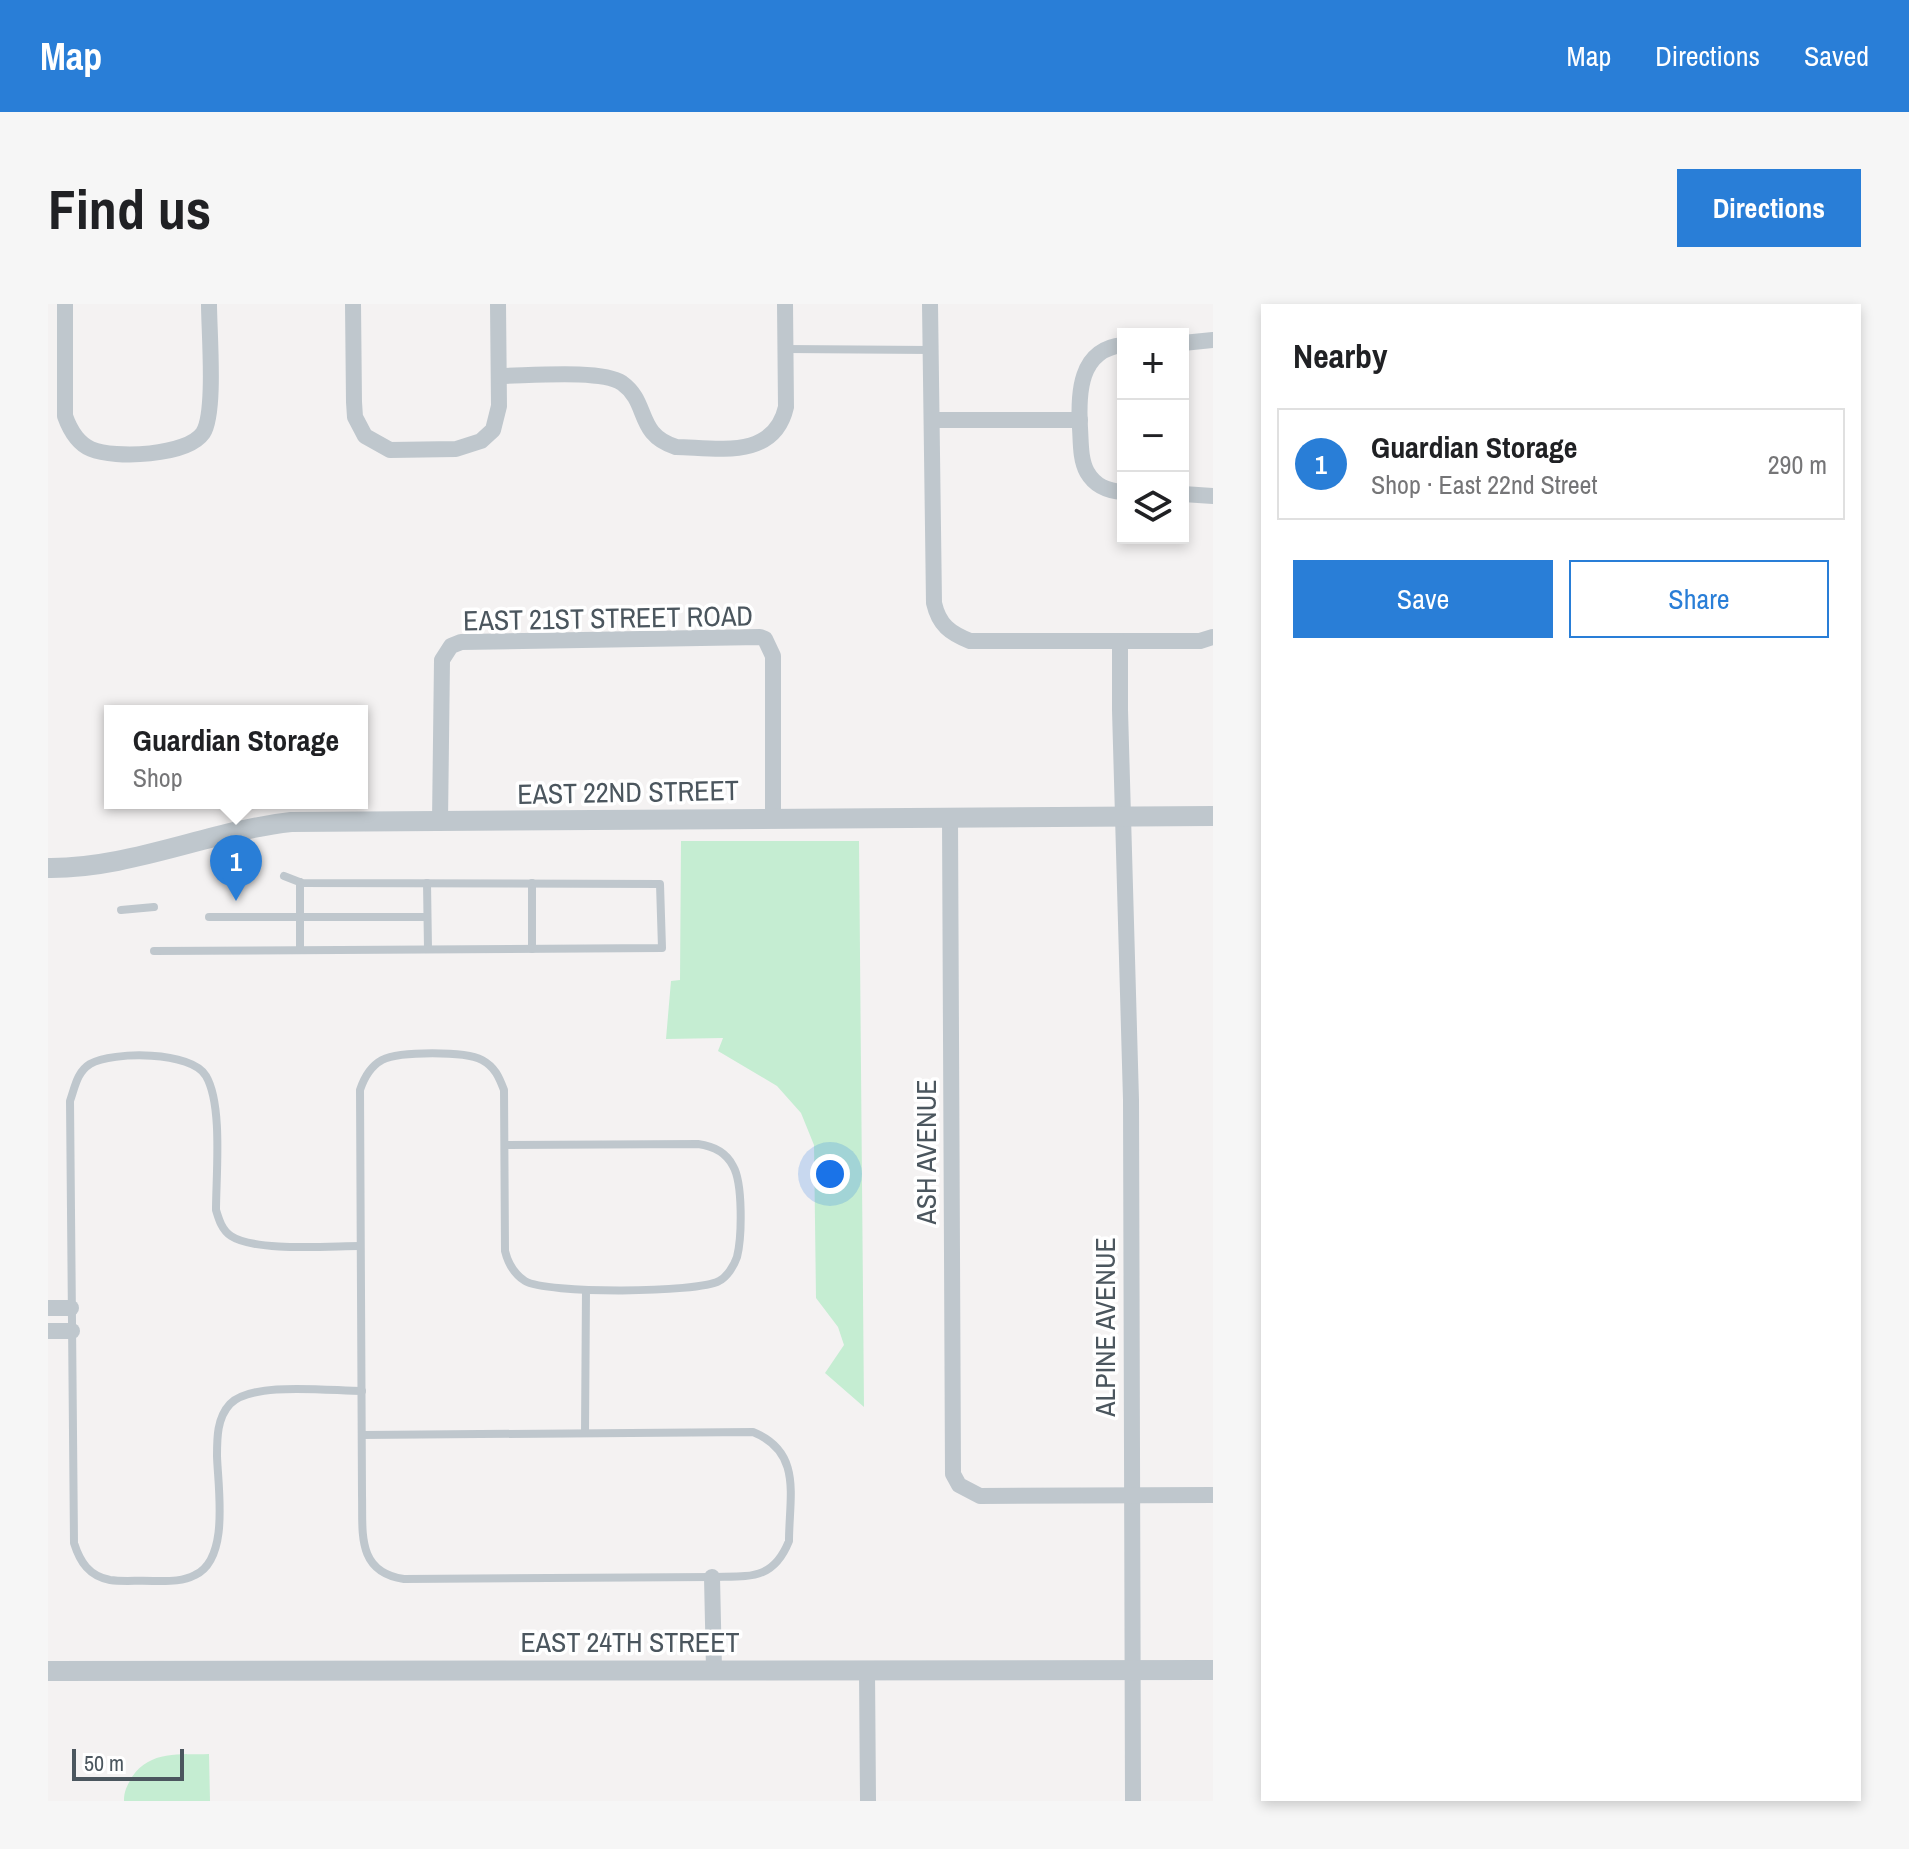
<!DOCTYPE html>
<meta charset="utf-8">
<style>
:root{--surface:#fff;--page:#f6f6f6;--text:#202124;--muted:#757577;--line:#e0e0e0;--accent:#297ed7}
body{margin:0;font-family:"Archivo Narrow",sans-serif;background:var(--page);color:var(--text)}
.controls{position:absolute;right:24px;top:24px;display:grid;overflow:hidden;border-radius:0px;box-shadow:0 4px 12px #0003}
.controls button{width:72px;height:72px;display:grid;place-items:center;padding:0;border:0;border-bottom:2px solid var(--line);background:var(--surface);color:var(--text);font:40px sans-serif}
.scale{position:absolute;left:24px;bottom:20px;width:112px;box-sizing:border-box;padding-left:8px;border:4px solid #4b565e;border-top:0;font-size:22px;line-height:28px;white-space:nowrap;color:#4b565e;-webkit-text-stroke:6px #fff;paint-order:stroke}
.you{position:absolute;left:782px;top:870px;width:28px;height:28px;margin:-20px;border:6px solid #fff;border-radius:50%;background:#1a73e8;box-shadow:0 0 0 12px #1a73e833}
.badge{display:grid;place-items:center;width:52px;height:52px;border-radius:50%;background:var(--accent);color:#fff;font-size:26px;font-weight:700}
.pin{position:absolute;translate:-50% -66px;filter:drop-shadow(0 2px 4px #0008)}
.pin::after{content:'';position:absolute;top:42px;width:28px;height:24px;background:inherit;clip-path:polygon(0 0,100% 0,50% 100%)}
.popup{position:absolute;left:56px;top:401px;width:264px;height:104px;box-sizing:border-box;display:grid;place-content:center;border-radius:0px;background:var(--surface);filter:drop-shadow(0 2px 6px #0005);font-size:26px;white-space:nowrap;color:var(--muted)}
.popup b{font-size:30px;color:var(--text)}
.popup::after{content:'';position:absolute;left:50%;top:100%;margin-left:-16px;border:16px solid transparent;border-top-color:var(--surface)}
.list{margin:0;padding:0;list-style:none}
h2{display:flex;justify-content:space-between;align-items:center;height:104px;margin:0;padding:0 32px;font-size:34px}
h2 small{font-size:26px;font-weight:400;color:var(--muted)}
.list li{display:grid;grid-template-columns:52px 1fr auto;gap:24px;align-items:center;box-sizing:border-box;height:112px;margin:0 16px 16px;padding:0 16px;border:2px solid var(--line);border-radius:0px}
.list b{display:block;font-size:30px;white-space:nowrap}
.list p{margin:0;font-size:26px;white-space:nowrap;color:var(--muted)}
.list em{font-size:26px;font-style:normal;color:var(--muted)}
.actions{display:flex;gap:16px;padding:24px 32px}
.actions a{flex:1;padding:18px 0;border:2px solid var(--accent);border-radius:0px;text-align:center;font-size:28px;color:var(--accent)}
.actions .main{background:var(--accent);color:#fff}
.icon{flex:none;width:44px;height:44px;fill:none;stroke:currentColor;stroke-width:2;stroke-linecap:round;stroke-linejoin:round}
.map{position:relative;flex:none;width:1165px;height:1497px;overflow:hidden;border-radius:0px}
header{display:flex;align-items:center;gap:48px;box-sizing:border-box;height:112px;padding:0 40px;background:var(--accent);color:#fff}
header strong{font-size:38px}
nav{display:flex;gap:44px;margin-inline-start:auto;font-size:28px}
.intro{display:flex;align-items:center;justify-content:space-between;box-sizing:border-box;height:192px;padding:0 48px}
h1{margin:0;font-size:56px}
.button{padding:20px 36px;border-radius:0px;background:var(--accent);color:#fff;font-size:28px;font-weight:700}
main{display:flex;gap:48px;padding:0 48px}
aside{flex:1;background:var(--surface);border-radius:0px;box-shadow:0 4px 12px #0003}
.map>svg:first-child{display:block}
.green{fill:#c5edd2}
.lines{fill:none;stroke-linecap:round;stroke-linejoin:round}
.service{stroke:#bfc7cd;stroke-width:8}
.minor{stroke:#bfc7cd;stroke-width:16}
.tertiary{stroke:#bfc7cd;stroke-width:20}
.labels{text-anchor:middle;stroke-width:7;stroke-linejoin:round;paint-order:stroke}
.street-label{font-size:28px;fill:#4b565e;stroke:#fff}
</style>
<header>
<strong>Map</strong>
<nav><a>Map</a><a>Directions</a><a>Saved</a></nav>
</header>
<div class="intro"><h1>Find us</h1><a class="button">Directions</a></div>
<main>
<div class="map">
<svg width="1165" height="1497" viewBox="0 0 1165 1497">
<rect width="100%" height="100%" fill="#f4f2f2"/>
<g class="green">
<path d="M633 537H811L816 1103 777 1069 796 1041 790 1023 768 994 766 841 753 809 729 782 670 747 675 734 618 735 623 677 632 676Z"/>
<path d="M161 1450 162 1497H76C76 1487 79 1482 84 1473 102 1446 132 1451 161 1450Z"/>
</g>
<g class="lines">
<g class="service">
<path d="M738 45 882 46"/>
<path d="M252 578V646"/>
<path d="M379 579 380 645"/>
<path d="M484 579V645"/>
<path d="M73 606 106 603"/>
<path d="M161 613H379"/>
<path d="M106 647 614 644 612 580 254 579 236 572"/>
<path d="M312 942C281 942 207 948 183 932 174 926 171 916 168 906 168 871 175 801 158 772 144 747 65 747 42 760 29 768 27 783 22 797L26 1239C32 1258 41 1272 62 1276 76 1278 91 1276 105 1277 119 1277 134 1278 147 1271 182 1255 170 1184 169 1152 169 1134 169 1114 182 1100 204 1077 282 1087 314 1087"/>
<path d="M537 1129 538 986"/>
<path d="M314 1131 705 1128C755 1148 741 1193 741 1237 725 1277 701 1272 664 1273L356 1275C308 1268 315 1228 314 1191L312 786C316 774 323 762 334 756 352 747 417 747 434 756 447 763 451 773 456 786L457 947C460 959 466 970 477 977 498 990 650 989 671 977 679 973 686 962 689 953 694 933 695 879 685 862 678 848 665 842 650 840L457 841"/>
</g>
<g class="minor">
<path d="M17 0V112C22 126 29 139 43 145 67 155 139 152 155 129 168 109 161 28 161 0"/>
<path d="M305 0 306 98 307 113 317 132 342 146 408 145 433 137 445 126 451 102 450 0"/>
<path d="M882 0 886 299C891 321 902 329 922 337H1152L1165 333"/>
<path d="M1135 39 1165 36"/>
<path d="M1075 41C1031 45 1030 90 1032 124 1033 138 1032 155 1039 168 1047 182 1059 187 1075 188"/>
<path d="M451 72C479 72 553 65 574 79 602 99 587 130 628 143 670 144 726 156 738 103L737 0"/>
<path d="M884 116H1032"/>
<path d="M1135 190 1165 192"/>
<path d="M1072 338V406L1083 796 1085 1497"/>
<path d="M902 514 905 1170 911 1181 932 1192 1165 1191"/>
<path d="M392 518 394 356 403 342 413 338 712 333 717 335 725 352V514"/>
<path d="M0 1004H23"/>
<path d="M0 1027H24"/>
<path d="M664 1273 666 1365"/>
<path d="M819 1366 820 1497"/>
</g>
<g class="tertiary">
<path d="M0 564C82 565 161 527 243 518L1165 512"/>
<path d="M0 1367 1165 1366"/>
</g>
</g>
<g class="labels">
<g class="street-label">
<text transform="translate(560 314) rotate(-1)" y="10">EAST 21ST STREET ROAD</text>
<text transform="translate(580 488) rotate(-1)" y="10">EAST 22ND STREET</text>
<text transform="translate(878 848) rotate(-90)" y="10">ASH AVENUE</text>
<text transform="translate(1057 1023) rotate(-90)" y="10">ALPINE AVENUE</text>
<text x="582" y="1348">EAST 24TH STREET</text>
</g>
</g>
</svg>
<div class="controls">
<button>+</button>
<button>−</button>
<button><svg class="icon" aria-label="layers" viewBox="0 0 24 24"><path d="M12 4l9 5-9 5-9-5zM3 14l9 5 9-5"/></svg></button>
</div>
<div class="scale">50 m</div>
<div class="you"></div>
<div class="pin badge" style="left:188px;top:597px">1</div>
<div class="popup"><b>Guardian Storage</b>Shop</div>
</div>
<aside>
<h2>Nearby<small></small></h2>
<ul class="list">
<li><span class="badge">1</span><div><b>Guardian Storage</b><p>Shop · East 22nd Street</p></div><em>290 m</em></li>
</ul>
<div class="actions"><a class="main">Save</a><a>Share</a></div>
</aside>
</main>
